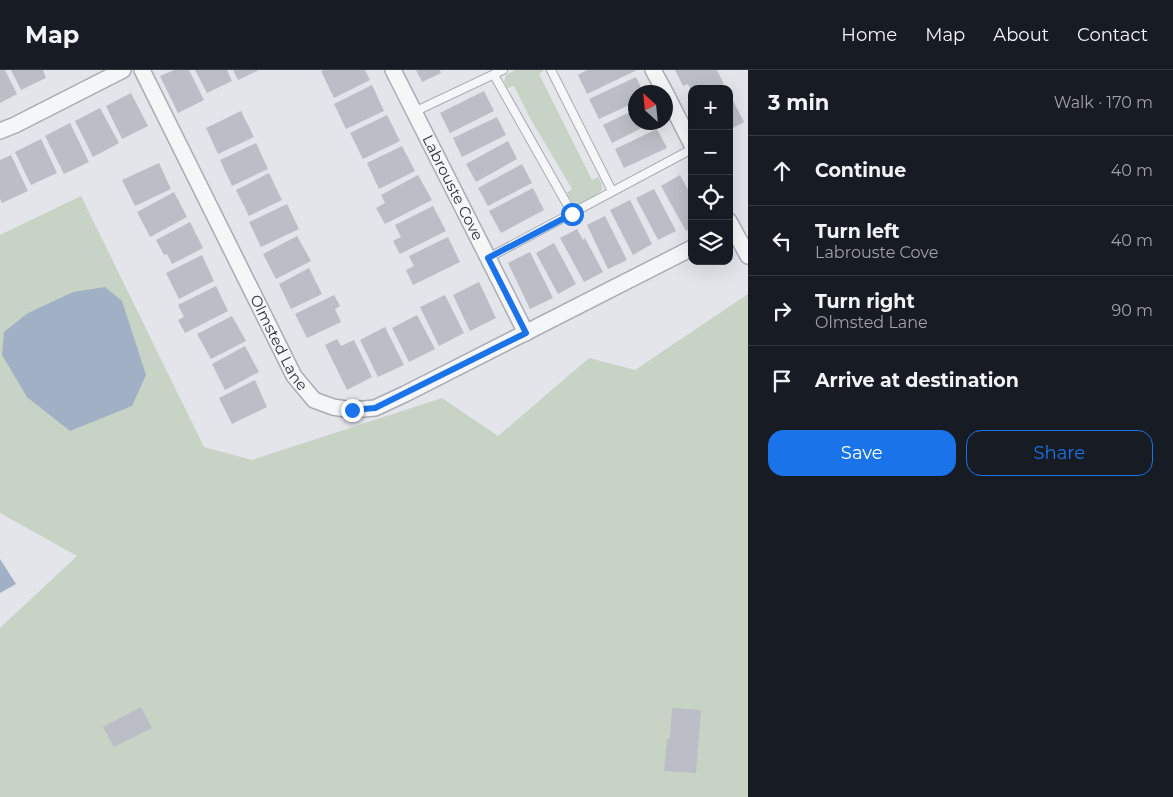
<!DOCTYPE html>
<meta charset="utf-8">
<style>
:root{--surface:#171b24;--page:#20242c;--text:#f1f3f6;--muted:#9ea1a6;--line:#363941;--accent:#1a73e8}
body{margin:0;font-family:Montserrat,sans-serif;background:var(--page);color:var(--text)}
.controls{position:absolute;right:15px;top:15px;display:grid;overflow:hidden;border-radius:10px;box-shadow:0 5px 20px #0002}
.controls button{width:45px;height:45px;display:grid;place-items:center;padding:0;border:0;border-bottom:1px solid var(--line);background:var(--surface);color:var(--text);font:25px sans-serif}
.compass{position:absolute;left:628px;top:15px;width:45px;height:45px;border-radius:50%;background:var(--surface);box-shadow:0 5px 20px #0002;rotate:333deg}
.stop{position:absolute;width:15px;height:15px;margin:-11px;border:4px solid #1a73e8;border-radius:50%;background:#fff}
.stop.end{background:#1a73e8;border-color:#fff;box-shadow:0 1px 5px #0008}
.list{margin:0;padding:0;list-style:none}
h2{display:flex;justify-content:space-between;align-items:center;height:65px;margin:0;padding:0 20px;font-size:21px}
h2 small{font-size:16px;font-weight:400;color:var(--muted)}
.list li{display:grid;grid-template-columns:32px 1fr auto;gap:15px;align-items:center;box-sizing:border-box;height:70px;padding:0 20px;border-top:1px solid var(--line)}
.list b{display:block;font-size:19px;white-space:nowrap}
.list p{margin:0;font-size:16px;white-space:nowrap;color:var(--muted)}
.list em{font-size:16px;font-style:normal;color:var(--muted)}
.actions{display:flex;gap:10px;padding:15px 20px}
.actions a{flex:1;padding:11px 0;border:1px solid var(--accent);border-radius:15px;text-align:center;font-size:18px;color:var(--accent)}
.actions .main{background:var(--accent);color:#fff}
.icon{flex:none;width:28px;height:28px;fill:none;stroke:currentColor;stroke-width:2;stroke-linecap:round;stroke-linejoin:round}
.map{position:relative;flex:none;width:748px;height:727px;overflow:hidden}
header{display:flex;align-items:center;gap:30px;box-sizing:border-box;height:70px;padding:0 25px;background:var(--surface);border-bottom:1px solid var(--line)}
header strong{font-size:24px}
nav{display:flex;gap:28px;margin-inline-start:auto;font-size:18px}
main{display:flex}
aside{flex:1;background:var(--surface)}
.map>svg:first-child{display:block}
.green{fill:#c7d3c5}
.water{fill:#a2b0c6}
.building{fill:#bbbec6}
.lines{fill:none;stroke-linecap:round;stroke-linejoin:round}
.lane-casing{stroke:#a9acb4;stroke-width:10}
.street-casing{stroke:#a9acb4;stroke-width:18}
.lane{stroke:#f5f6f8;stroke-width:8}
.street{stroke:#f5f6f8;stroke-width:15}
.route{stroke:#1a73e8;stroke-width:6}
.labels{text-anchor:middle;stroke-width:5;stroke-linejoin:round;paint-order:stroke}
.street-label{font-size:15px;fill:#2d3240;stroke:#f3f4f7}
</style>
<header>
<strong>Map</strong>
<nav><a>Home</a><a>Map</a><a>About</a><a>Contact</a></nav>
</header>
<main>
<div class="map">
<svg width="748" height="727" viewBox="0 0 748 727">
<rect width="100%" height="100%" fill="#e3e5ea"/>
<g class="green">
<path d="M515 0H543V1L539 4 592 110 598 107 602 114V120L598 124 579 135 573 134 567 123 572 119 530 48 514 16 507 18 504 11 506 5Z"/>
<path d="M81 126 204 377 252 390 442 328 498 366 589 288 635 300 748 224V727H0V558L77 486 0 443V165Z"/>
</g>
<g class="water">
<path d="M105 217 122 231 146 305 132 336 70 361 27 327 2 285 4 262 28 243 73 222Z"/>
<path d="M0 489 16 514 0 523Z"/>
</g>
<g class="building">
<path d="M0 0H5L17 24 0 33Z"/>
<path d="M11 0H43L46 8 21 20Z"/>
<path d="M174 0H189L204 30 178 43 160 6Z"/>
<path d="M195 0H227L232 11 207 23Z"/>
<path d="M233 0H259L238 10Z"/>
<path d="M324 0H365L370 10 334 28 321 1Z"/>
<path d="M416 0H440L441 3 422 12Z"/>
<path d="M587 0H637L587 24 578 5Z"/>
<path d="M675 0H717L724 14 713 19H692V23L688 14 683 16Z"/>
<path d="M636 7 643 22H636V32L599 49 589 29Z"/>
<path d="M372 15 384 41 346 59 334 34Z"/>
<path d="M484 21 494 41 450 63 440 43Z"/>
<path d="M131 23 148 56 122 69 106 36Z"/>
<path d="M729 23 744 52 729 60Z"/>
<path d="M100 38 119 73 93 87 75 51Z"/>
<path d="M636 39V52H654L612 73 603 55Z"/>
<path d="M241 41 254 67 218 84 206 58Z"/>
<path d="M387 45 400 71 363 89 350 63Z"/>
<path d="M497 47 506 65 462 87 453 68Z"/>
<path d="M70 53 89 92 64 104 45 66Z"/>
<path d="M657 59 667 78 624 98 615 79Z"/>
<path d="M41 69 57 103 31 115 15 82Z"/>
<path d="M508 71 517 89 476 112 466 94Z"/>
<path d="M256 73 268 99 232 116 220 90Z"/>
<path d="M402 76 415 101 379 119 367 93Z"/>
<path d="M11 85 28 121 2 133 0 129V90Z"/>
<path d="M159 93 171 119 135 136 122 110Z"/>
<path d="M522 94 532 113 488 136 478 118Z"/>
<path d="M269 103 282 130 249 146 236 120Z"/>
<path d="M418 105 432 130 385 154 376 138 385 133 381 125Z"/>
<path d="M680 105 692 127V158L686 161 661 116Z"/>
<path d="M533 118 544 140 501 163 489 141Z"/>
<path d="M654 119 676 161 658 170 636 128Z"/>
<path d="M174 122 187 147 150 167 137 142Z"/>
<path d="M630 130 652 174 633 185 610 140Z"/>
<path d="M287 134 299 159 261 177 249 152Z"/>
<path d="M433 136 446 161 400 184 393 171 401 167 395 155Z"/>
<path d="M605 146 627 190 608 199 587 155Z"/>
<path d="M190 152 203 178 172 194 167 184 164 185 156 170Z"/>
<path d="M577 159 583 170 585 168 603 202 584 212 560 168Z"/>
<path d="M297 166 311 191 276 209 263 184Z"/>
<path d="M448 167 460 192 413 215 406 200 414 196 409 186Z"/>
<path d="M554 173 576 214 558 224 536 183Z"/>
<path d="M530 182 553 228 530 239 508 193Z"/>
<path d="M202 185 214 211 179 229 166 203Z"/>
<path d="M309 198 322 224 291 239 279 214Z"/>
<path d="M479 212 496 248 470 261 453 225Z"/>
<path d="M216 216 228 241 185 263 178 250 184 247 178 235Z"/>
<path d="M334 225 340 236 335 239 341 252 307 268 295 244Z"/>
<path d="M445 225 464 263 439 276 420 237Z"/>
<path d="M417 245 435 279 409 292 392 258Z"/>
<path d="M232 246 246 271 211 289 197 264Z"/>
<path d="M385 257 404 295 378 307 360 270Z"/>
<path d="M337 269 341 276 354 270 372 307 347 320 325 275Z"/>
<path d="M245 276 259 302 225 320 212 294Z"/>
<path d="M255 310 267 337 232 354 219 328Z"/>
<path d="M141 637 152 658 114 677 103 657Z"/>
<path d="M672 638 701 640 696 703 664 701 667 669H670Z"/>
</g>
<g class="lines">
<g class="lane-casing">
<g id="lane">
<path d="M551 0 612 121"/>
<path d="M494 5 572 143"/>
<path d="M414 42 503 0"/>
<path d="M488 188 692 79"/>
</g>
</g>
<g class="street-casing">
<g id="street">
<path id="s1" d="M142 0 294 306 314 330 333 337 352 340 375 338 405 324 692 178"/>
<path id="s2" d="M393 0 526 263"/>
<path d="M653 0 665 22"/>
<path d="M666 24 692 75"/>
<path d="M0 61 15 55 123 0"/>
<path d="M729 151 748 186"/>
</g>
</g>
<use href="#lane" class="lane"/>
<use href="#street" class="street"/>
</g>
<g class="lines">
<path class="route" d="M352 340 375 338 526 263 488 188 572 144"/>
</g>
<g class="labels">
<g class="street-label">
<text dy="5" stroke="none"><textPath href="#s2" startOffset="132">Labrouste Cove</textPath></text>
<text dy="5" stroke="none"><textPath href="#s1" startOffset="305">Olmsted Lane</textPath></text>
</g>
</g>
</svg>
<div class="controls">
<button>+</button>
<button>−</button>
<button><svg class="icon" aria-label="locate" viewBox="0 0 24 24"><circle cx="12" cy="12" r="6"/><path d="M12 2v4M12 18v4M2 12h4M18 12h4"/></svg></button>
<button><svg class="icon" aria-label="layers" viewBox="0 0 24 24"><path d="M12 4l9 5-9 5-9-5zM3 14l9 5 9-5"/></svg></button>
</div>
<svg class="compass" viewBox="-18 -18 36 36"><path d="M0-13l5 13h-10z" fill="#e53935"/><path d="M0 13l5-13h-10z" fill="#9ea1a6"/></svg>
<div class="stop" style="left:572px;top:144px"></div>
<div class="stop end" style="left:352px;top:340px"></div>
</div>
<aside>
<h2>3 min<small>Walk · 170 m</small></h2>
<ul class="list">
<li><svg class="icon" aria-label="ahead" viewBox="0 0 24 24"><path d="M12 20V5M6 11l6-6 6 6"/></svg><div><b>Continue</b></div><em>40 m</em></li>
<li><svg class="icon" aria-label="left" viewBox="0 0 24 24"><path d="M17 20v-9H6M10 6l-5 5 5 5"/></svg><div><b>Turn left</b><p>Labrouste Cove</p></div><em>40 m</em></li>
<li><svg class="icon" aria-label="right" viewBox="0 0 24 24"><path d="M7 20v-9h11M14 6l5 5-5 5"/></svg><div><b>Turn right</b><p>Olmsted Lane</p></div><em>90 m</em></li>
<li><svg class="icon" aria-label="arrive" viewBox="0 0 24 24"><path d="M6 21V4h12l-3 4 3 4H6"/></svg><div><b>Arrive at destination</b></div></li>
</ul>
<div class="actions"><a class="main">Save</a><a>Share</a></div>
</aside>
</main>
